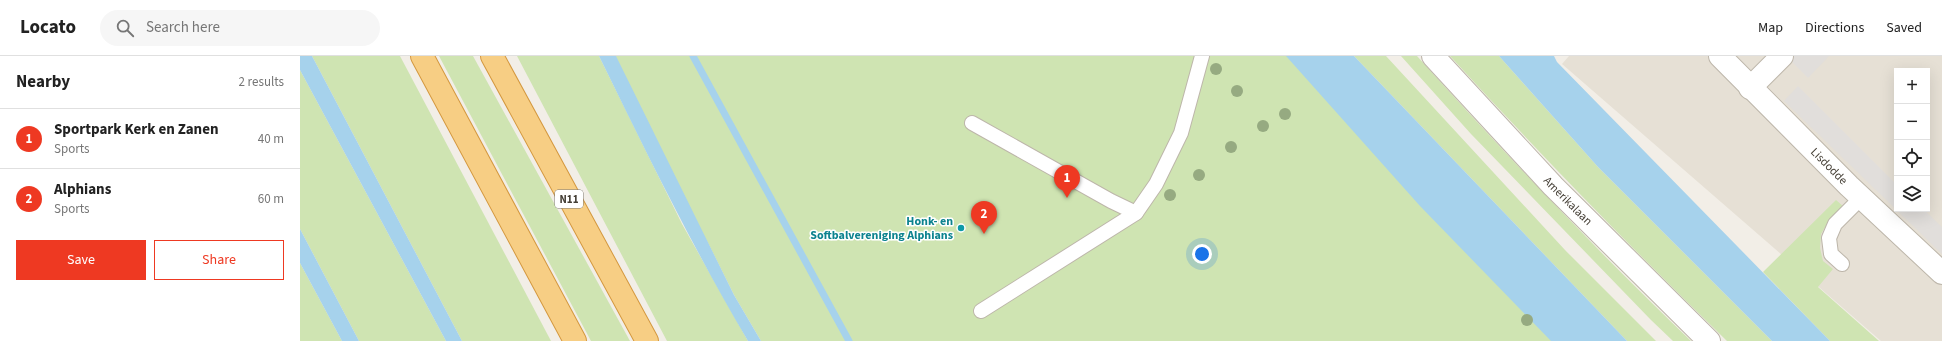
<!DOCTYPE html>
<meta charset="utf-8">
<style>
:root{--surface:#fff;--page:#f6f6f6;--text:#222;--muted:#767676;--line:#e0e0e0;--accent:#ee3922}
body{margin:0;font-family:"Source Sans 3",sans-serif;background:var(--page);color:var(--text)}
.controls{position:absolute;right:12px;top:12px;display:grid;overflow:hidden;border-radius:0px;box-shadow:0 4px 16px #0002}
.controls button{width:36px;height:36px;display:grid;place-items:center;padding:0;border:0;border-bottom:1px solid var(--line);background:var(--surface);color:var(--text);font:20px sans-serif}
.you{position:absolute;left:902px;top:198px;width:14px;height:14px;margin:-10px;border:3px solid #fff;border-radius:50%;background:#1a73e8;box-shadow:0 0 0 6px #1a73e833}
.badge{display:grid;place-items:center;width:26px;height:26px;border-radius:50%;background:var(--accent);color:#fff;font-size:13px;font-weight:700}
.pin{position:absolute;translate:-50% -33px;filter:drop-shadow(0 1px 2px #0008)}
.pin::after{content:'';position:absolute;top:21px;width:14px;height:12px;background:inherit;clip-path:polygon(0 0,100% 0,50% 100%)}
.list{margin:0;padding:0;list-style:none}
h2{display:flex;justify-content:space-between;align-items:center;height:52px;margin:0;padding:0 16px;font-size:17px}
h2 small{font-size:13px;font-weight:400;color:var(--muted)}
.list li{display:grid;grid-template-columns:26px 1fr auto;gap:12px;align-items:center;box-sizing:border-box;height:60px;padding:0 16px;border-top:1px solid var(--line)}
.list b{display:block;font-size:15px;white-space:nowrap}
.list p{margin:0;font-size:13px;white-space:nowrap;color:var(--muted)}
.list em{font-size:13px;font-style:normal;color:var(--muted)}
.actions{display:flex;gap:8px;padding:12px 16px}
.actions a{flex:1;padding:9px 0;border:1px solid var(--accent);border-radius:0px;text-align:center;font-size:14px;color:var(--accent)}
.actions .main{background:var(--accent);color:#fff}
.icon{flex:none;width:22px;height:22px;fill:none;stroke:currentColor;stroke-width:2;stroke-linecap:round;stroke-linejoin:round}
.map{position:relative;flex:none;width:1642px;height:285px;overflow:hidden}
header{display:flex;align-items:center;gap:24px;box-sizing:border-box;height:56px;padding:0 20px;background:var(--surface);border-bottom:1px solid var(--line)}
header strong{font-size:19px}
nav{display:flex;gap:22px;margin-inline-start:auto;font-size:14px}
.search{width:280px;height:36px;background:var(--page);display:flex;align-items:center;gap:10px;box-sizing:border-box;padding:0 14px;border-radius:22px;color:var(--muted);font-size:15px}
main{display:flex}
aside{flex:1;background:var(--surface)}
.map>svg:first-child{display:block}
.residential{fill:#e6e0d5;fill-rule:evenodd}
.green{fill:#cfe4b2}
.parking{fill:#e1dedb}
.water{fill:#a6d2ec}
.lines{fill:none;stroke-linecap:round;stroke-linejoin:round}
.stream{stroke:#a6d2ec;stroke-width:7}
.service-casing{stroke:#bdb6aa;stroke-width:16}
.minor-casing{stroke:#bdb6aa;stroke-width:24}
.tertiary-casing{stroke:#bdb6aa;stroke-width:24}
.trunk-casing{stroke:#d4983f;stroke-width:24}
.service{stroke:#fff;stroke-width:14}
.minor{stroke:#fff;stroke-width:22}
.tertiary{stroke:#fff;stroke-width:22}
.trunk{stroke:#f7ce84;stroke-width:22}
.tree{fill:#96aa81}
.culture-dot{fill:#0f9aa8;stroke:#fff;stroke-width:1.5}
.labels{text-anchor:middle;stroke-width:3;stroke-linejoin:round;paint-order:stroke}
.shield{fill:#fff;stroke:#7d7972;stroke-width:1}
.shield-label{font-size:11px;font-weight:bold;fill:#453f36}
.street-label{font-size:12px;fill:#453f36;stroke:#fff}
.culture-label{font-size:12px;font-weight:bold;fill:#0d838f;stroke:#fff;text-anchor:end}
</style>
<header>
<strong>Locato</strong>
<div class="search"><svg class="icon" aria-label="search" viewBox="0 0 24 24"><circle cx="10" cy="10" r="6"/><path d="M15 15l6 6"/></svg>Search here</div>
<nav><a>Map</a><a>Directions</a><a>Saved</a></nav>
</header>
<main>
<aside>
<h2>Nearby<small>2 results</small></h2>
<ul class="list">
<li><span class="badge">1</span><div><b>Sportpark Kerk en Zanen</b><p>Sports</p></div><em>40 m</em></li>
<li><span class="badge">2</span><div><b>Alphians</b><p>Sports</p></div><em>60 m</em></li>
</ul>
<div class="actions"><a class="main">Save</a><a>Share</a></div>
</aside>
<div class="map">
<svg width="1642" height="285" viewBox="0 0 1642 285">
<rect width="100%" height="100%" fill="#f2eee7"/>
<path class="residential" d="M1269 0H1642V285H1581L1262 8ZM1597 15H1627V153H1597Z"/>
<g class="green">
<path d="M12 0H100L251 285H162Z"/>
<path d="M139 0H173L330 285H291Z"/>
<path d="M217 0H299L382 168 448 285H367Z"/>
<path d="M306 0H1016L1285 285H461L434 239 409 189Z"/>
<path d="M1054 0H1086L1265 194 1356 285H1327Z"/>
<path d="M1101 0H1117C1205 98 1296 194 1391 285H1373L1351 264 1171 78Z"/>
<path d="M1150 0H1199L1298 111 1472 285H1427C1332 193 1240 98 1150 0Z"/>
<path d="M0 14 146 285H59L0 173Z"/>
<path d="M1536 144 1544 151 1531 161 1521 178 1520 192 1523 205 1533 213 1518 231 1579 285H1530L1463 216Z"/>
<path d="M0 207 42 285H0Z"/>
</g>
<g class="parking">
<path d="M1486 0H1529L1508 22Z"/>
<path d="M1498 30 1597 129V153H1623L1642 171V198L1484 45Z"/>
</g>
<g class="water">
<path d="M0 0H12L162 285H146L0 14Z"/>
<path d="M299 0H316L434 239 461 285H448C393 192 346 96 299 0Z"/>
<path d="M986 0H1054L1327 285H1251L1120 150Z"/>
<path d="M1199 0H1254L1257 6 1530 285H1472L1298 111Z"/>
<path d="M0 174V173L59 285H42L0 207Z"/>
</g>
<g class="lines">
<path class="stream" d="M393 0 549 285"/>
<g class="service-casing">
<g id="service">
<path d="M672 67 811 145 836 157"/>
<path d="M1542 208 1531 198 1529 182 1535 168 1562 141"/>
<path d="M681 255 836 157 856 128 881 77 902 0"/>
</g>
</g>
<g class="minor-casing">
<g id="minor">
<path id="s1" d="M1420 0 1549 130 1642 217"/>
<path d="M1450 32 1482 0"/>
</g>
</g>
<g class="tertiary-casing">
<g id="tertiary">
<path id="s2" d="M1133 0 1253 130 1409 285"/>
</g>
</g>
<g class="trunk-casing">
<g id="trunk">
<path d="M122 0 275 285"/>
<path d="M192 0 347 285"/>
</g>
</g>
<use href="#service" class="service"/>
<use href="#minor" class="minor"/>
<use href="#tertiary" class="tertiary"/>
<use href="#trunk" class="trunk"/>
</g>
<g class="tree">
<circle cx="916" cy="13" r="6"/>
<circle cx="937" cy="35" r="6"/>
<circle cx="985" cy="58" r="6"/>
<circle cx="963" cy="70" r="6"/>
<circle cx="931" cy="91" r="6"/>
<circle cx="899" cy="119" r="6"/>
<circle cx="870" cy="139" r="6"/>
<circle cx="1227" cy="264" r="6"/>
</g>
<circle class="culture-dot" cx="661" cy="172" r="4"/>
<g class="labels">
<rect class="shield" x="255" y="134" width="28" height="18" rx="3"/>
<g class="shield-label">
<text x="269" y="147">N11</text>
</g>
<g class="street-label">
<text dy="4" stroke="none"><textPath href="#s1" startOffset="155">Lisdodde</textPath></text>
<text dy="4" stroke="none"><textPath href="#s2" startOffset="198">Amerikalaan</textPath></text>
</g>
<g class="culture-label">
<text x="653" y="169">Honk- en<tspan x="653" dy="14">Softbalvereniging Alphians</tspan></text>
</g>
</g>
</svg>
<div class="controls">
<button>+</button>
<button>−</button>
<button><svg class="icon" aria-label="locate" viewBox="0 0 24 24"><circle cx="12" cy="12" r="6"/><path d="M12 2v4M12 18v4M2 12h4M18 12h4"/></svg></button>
<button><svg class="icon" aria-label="layers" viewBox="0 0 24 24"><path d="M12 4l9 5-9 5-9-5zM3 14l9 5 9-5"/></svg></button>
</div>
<div class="you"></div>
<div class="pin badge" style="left:767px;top:142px">1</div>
<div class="pin badge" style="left:684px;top:178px">2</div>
</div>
</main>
